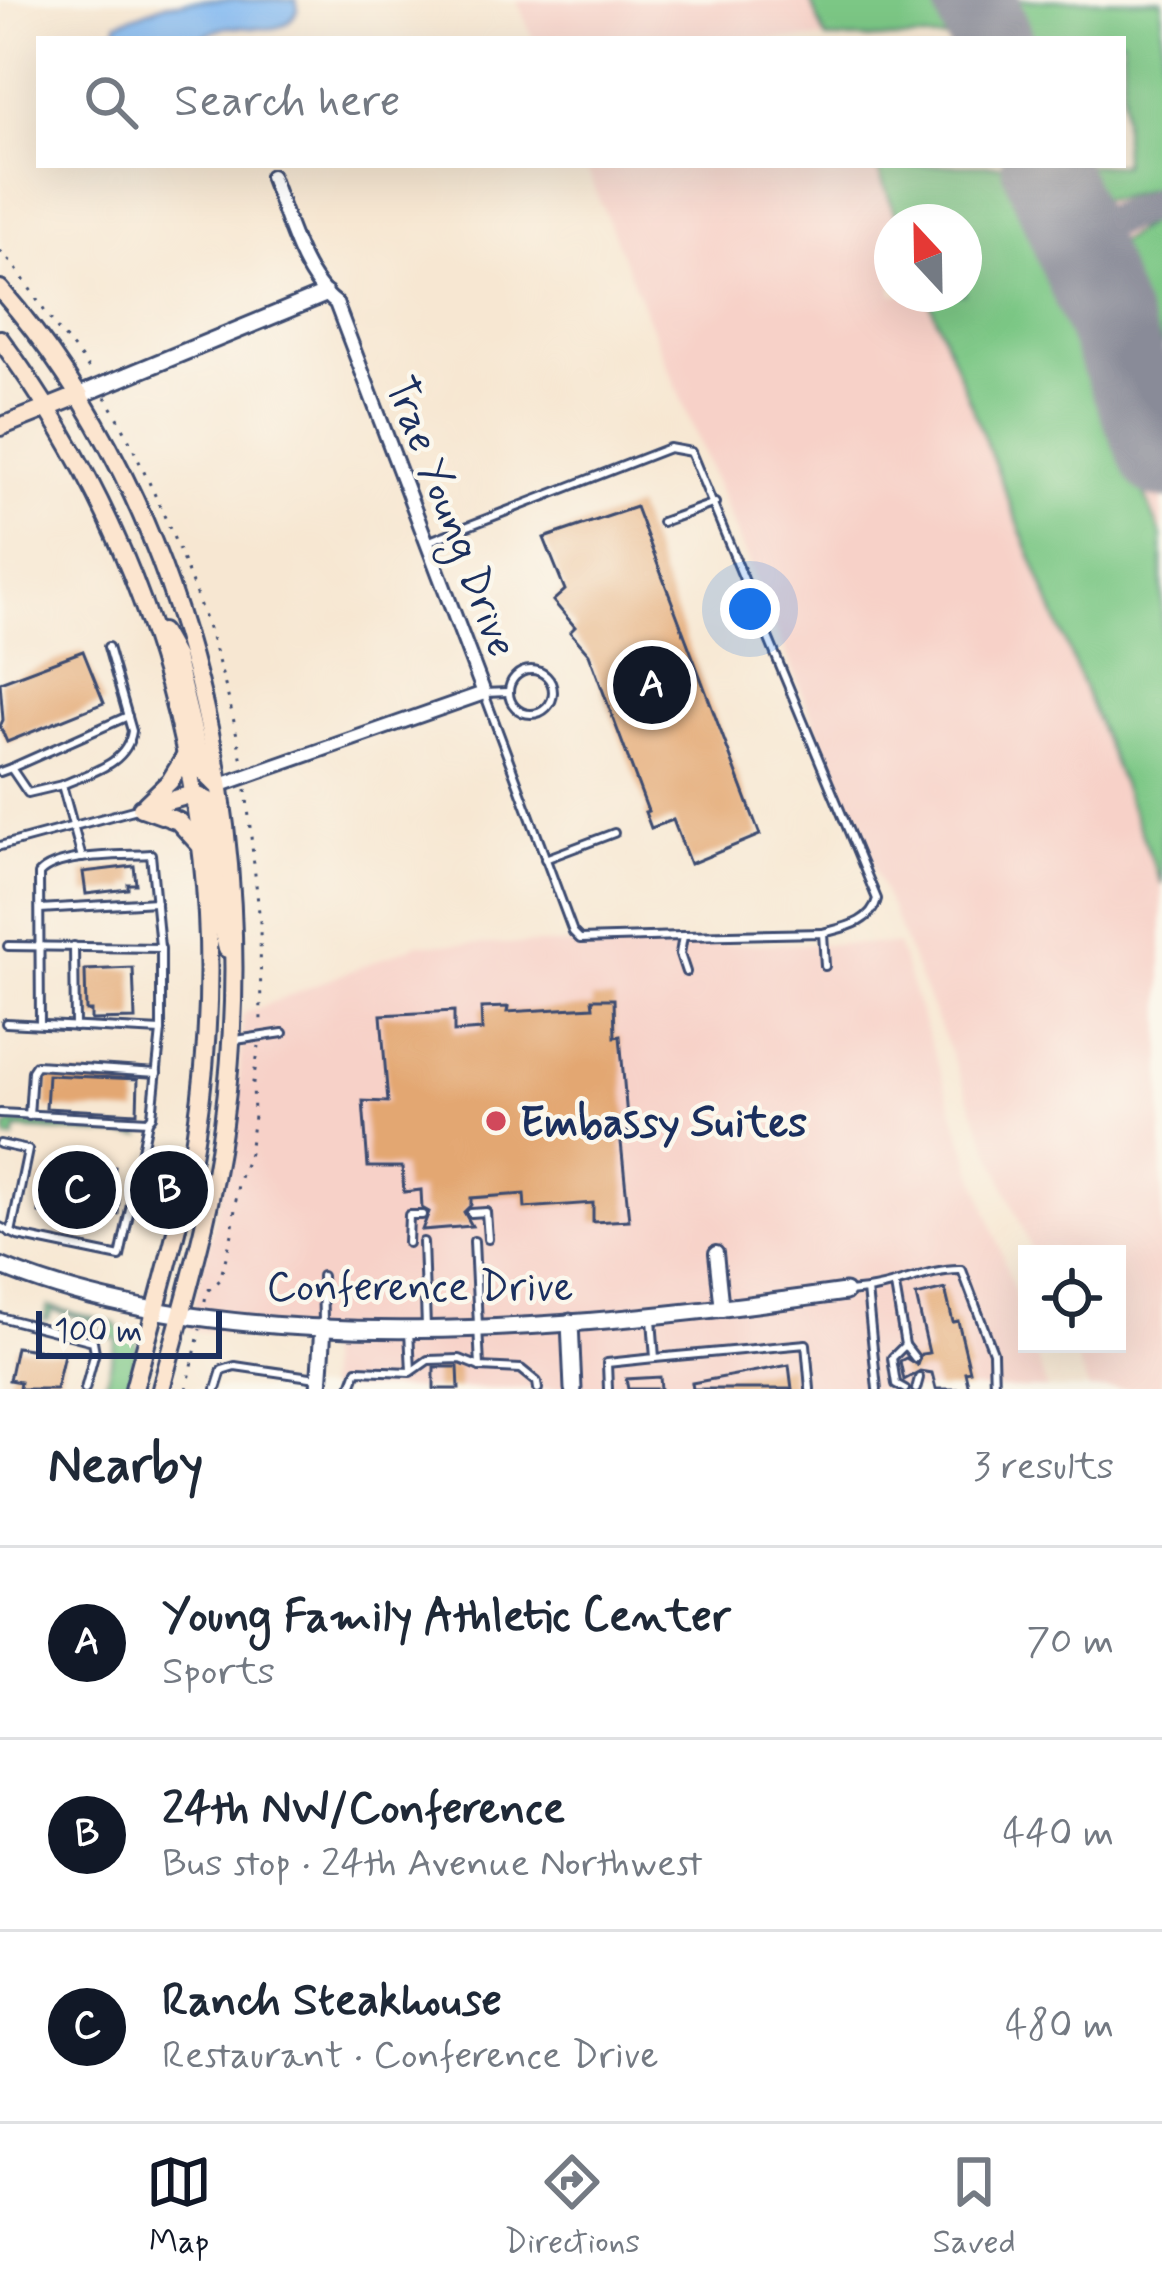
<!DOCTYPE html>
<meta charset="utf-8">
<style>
:root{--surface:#fff;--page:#f6f6f7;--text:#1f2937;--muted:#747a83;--line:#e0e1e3;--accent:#111827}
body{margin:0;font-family:Mynerve,sans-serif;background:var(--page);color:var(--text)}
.controls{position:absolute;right:36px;bottom:36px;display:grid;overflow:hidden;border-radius:0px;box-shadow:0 12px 48px #0002}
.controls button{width:108px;height:108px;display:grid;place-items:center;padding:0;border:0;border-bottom:3px solid var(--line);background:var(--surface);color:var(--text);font:60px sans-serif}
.compass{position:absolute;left:874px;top:204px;width:108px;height:108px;border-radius:50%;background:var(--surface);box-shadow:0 12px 48px #0002;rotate:338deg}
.scale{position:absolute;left:36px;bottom:30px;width:186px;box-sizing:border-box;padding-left:12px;border:6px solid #1b2f5e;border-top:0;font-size:33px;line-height:42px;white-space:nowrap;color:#1b2f5e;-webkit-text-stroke:9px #fbf7ec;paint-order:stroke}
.you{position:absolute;left:750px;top:609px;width:42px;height:42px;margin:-30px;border:9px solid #fff;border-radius:50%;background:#1a73e8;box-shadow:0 0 0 18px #1a73e833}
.badge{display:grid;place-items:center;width:78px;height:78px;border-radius:50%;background:var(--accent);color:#fff;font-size:39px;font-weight:700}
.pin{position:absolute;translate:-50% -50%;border:6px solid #fff;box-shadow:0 3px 12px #0006}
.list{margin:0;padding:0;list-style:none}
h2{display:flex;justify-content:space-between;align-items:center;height:156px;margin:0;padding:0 48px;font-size:51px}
h2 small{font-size:39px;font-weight:400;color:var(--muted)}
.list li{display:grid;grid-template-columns:78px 1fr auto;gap:36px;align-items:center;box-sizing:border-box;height:192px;padding:0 48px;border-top:3px solid var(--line)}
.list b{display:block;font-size:45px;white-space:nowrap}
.list p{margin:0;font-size:39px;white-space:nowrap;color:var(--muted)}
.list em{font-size:39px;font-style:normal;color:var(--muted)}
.icon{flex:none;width:66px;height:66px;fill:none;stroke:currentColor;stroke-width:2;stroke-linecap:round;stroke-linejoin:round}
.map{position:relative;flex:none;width:1162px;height:1389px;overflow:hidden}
.search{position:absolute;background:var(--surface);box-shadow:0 12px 48px #0002;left:36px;right:36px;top:36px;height:132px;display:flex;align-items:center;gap:30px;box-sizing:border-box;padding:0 42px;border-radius:0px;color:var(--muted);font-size:45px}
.sheet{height:732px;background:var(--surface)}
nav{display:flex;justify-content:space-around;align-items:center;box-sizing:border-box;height:168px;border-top:3px solid var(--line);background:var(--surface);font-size:33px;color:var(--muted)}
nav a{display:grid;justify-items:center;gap:6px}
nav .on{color:var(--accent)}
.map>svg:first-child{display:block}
.built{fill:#f7d1c8;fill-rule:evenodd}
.green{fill:#7bc785;stroke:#4b7b72;stroke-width:3}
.water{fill:#82b9f2;stroke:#4e74a8;stroke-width:3}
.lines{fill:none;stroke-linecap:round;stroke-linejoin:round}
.taxiway{stroke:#898b98;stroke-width:33}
.runway{stroke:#898b98;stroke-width:84}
.building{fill:#e3a772}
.service-casing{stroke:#3c4b6f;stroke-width:12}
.minor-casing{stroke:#3c4b6f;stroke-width:18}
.tertiary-casing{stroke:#3c4b6f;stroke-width:21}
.secondary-casing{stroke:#3c4b6f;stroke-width:22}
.path{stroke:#3c4b6f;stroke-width:3;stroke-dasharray:3 9;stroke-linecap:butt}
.service{stroke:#fff;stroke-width:6}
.minor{stroke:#fff;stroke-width:12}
.tertiary{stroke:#fff;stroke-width:15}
.secondary{stroke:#fce5cf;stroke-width:16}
.poi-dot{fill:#d1495b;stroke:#fbf7ec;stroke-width:4.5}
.labels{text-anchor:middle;stroke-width:9;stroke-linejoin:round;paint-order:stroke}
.street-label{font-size:42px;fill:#1b2f5e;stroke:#fbf7ec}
.poi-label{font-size:42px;font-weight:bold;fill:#1b2f5e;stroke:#fbf7ec;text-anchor:start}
</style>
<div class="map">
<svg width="1162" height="1389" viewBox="0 0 1162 1389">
<rect width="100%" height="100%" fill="#fbf7ec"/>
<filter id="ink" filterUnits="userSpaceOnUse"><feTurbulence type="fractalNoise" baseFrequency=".00833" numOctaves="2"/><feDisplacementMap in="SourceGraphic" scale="24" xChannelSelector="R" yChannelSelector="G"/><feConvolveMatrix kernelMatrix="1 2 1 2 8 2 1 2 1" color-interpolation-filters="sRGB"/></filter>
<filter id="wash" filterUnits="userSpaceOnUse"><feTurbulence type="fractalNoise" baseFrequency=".004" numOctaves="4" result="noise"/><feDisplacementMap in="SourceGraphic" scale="48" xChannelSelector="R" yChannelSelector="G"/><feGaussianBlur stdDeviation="2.7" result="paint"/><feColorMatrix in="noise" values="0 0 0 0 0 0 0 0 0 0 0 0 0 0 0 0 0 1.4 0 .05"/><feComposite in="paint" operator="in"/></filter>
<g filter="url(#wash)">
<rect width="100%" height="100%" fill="#f7e7d2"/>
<g class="built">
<path d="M517 0H1162V1389H1089L1070 1344H1117V1254H1033L585 165H1123V39H533ZM892 222H964V294H892Z"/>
<path d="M418 944H897L1027 1329V1344H1032L1047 1389H326L325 1337 188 1330 236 1128 243 1014Z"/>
</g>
<g class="green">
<path d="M810 0H941L958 39H826Z"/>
<path d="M1002 0H1162V185L1114 199 1085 200 1070 165H1123V39H1018Z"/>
<path d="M876 165H1009L1162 537V885L927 294H964V222H899Z"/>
<path d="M1162 215V389L1105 251Z"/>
<path d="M14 1123 139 1132 141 1136 16 1129 14 1139 7 1138 6 1127Z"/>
<path d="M48 1306 116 1324 123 1338 136 1337 137 1350 127 1389H104L117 1339 104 1335V1325L52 1310 49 1319 44 1320Z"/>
</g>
<path class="water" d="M203 0H296L298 10C285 38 253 26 229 27 215 28 206 38 193 39 168 41 141 39 116 39L114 36 118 22 166 4Z"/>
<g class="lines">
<path class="taxiway" d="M1072 236 1162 201"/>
<g class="runway">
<path d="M975 0 991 39"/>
<path d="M1043 165 1162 457"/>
</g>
</g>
<g id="blocks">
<g class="building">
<path d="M636 507 760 835 690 864 673 820 651 828 645 812 648 811 589 654 570 632 575 627 553 601 565 590 544 538Z"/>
<path d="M83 651 104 703 7 742 0 726 3 720 0 682Z"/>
<path d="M134 866 136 884H128V889L86 894 83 872Z"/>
<path d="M133 968 135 1019 91 1020V1011H86L85 970Z"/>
<path d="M592 999H614L615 1037 620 1036 629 1141 621 1142 629 1220 593 1222V1203L525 1208 524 1194 471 1198V1205L464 1212 472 1226 422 1230 429 1212 422 1208 421 1190 404 1192 402 1167H368L363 1101 388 1102 381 1015 454 1011V1032L482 1030 481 1008 508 1007 507 1012 593 1007Z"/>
<path d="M48 1075 138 1079 137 1113 46 1108Z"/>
<path d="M90 1165 115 1167 112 1200H119L118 1214 68 1211 67 1218 39 1213 42 1179H48L49 1172 89 1175Z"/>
<path d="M945 1289 953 1322 958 1321 970 1371 965 1372 969 1389H936L932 1373 920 1371 904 1380 900 1361 906 1358 917 1365 921 1354 929 1353 916 1296Z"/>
<path d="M16 1347 64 1354 56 1389H19L20 1382 9 1380Z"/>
<path d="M789 1365 792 1389H693L692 1383Z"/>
<path d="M434 1367H458L459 1389H434Z"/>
<path d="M660 1377 661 1389H628L626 1379Z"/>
</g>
</g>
</g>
<g filter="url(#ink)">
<use href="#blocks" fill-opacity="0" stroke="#3c4b6f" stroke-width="3"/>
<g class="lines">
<g class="service-casing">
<g id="service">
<path d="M662 522 715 503"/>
<path d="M427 542 669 448 691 452 877 899C871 923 845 927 823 933"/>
<circle cx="531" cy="692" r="22"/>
<path d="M508 692 484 693 573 932 580 939 683 936 680 954 686 972"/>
<path d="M11 768 128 716"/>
<path d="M0 772 11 768 28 793 62 785 82 858"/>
<path d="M62 785C91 772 127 765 132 731L108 647"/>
<path d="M0 846 137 809"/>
<path d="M545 859 614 833"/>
<path d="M40 909 156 902"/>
<path d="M683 936 823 933 825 966"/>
<path d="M74 946 75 1027"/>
<path d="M6 1023 161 1031"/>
<path d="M40 1024 39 874C58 853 122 856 151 854L160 947"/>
<path d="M236 1040 283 1033"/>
<path d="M0 1113 148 1121 152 1116 161 1031V948L8 946"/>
<path d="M29 1116 32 1071 36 1065 157 1073"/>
<path d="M0 1144 28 1150 11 1233"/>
<path d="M471 1213 486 1212 488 1239"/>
<path d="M0 1227 18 1236 120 1257 148 1121"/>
<path d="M474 1241 480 1367"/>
<path d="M423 1242 426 1327"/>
<path d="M408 1243 409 1215H422"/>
<path d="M322 1276 323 1322"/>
<path d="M895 1286 905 1345 892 1358 896 1384 905 1389"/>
<path d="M867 1290C900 1286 929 1269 962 1270L993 1352 994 1389"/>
<path d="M848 1292 867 1290 877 1389"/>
<path d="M0 1317 93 1341 95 1352 85 1389"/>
<path d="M409 1331 411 1371"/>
<path d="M905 1345 915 1358"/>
<path d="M655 1358 806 1344 810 1389"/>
<path d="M216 1389 222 1370 235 1366 317 1378"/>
<path d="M350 1389 357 1370 411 1372 428 1360 460 1359 480 1367 521 1369 537 1382 538 1389"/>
<path d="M608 1389 607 1363 655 1358 652 1319"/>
<path d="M916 1389 919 1378"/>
</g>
</g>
<g class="minor-casing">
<g id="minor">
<path d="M218 786 484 693 336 303C301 276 287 216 271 176"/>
<path d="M716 1253 722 1310"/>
</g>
</g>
<g class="tertiary-casing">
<g id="tertiary">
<path d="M80 395 325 294"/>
<path d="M0 1266C237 1365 595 1328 845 1292"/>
<path d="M570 1322 573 1389"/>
<path d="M319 1389 323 1326"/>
</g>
</g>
<g class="secondary-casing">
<g id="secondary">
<path d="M0 289C193 510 262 838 223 1124 211 1214 184 1302 161 1389"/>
<path d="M0 339C168 565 239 854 196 1132 183 1219 156 1304 134 1389"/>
<path d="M0 427 80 395"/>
<path d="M161 632 175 657 203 771 217 785"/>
<path d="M146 804 170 781 186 755"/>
<path d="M141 808 194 794 207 800 221 925 227 949"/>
<path d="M142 808 178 821 199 844"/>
</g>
</g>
<g class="path">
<path d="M0 251C22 272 33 296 51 320 65 341 78 350 91 373"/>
<path d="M105 397C123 422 134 452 148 480 190 570 225 664 242 762"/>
<path d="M246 789 260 922 261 1025"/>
<path d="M205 1301 206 1292 220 1280 232 1234 238 1183 249 1153 254 1116 253 1082 259 1046"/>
<path d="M187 1389 200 1329"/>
</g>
<use href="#service" class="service"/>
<use href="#minor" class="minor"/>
<use href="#tertiary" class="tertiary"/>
<use href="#secondary" class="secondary"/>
</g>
</g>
<circle class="poi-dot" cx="496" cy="1121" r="12"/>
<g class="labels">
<g class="street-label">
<text transform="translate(453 516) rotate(69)" y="15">Trae Young Drive</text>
<text x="420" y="1300">Conference Drive</text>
</g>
<g class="poi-label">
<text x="520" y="1136">Embassy Suites</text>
</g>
</g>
</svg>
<div class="controls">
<button><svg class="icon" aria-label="locate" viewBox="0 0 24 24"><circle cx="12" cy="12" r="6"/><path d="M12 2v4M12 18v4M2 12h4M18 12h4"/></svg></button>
</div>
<svg class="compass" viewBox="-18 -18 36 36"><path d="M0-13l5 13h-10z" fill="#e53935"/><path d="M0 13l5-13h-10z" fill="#747a83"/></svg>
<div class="scale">100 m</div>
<div class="you"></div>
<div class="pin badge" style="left:652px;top:685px">A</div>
<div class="pin badge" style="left:169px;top:1190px">B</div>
<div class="pin badge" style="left:77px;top:1190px">C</div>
<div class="search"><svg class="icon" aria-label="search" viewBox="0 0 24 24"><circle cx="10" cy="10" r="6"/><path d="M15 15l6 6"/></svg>Search here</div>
</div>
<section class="sheet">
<h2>Nearby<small>3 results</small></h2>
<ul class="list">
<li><span class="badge">A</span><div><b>Young Family Athletic Center</b><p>Sports</p></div><em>70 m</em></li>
<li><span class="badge">B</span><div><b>24th NW/Conference</b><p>Bus stop · 24th Avenue Northwest</p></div><em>440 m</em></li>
<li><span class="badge">C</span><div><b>Ranch Steakhouse</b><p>Restaurant · Conference Drive</p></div><em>480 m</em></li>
</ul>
</section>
<nav>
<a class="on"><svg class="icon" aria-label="map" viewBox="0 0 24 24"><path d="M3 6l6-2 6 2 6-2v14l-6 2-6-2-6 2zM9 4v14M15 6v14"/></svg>Map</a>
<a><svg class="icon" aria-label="directions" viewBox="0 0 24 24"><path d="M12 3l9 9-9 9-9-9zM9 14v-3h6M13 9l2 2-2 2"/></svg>Directions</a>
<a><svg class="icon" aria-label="saved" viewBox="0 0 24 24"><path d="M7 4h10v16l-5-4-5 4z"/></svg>Saved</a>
</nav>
